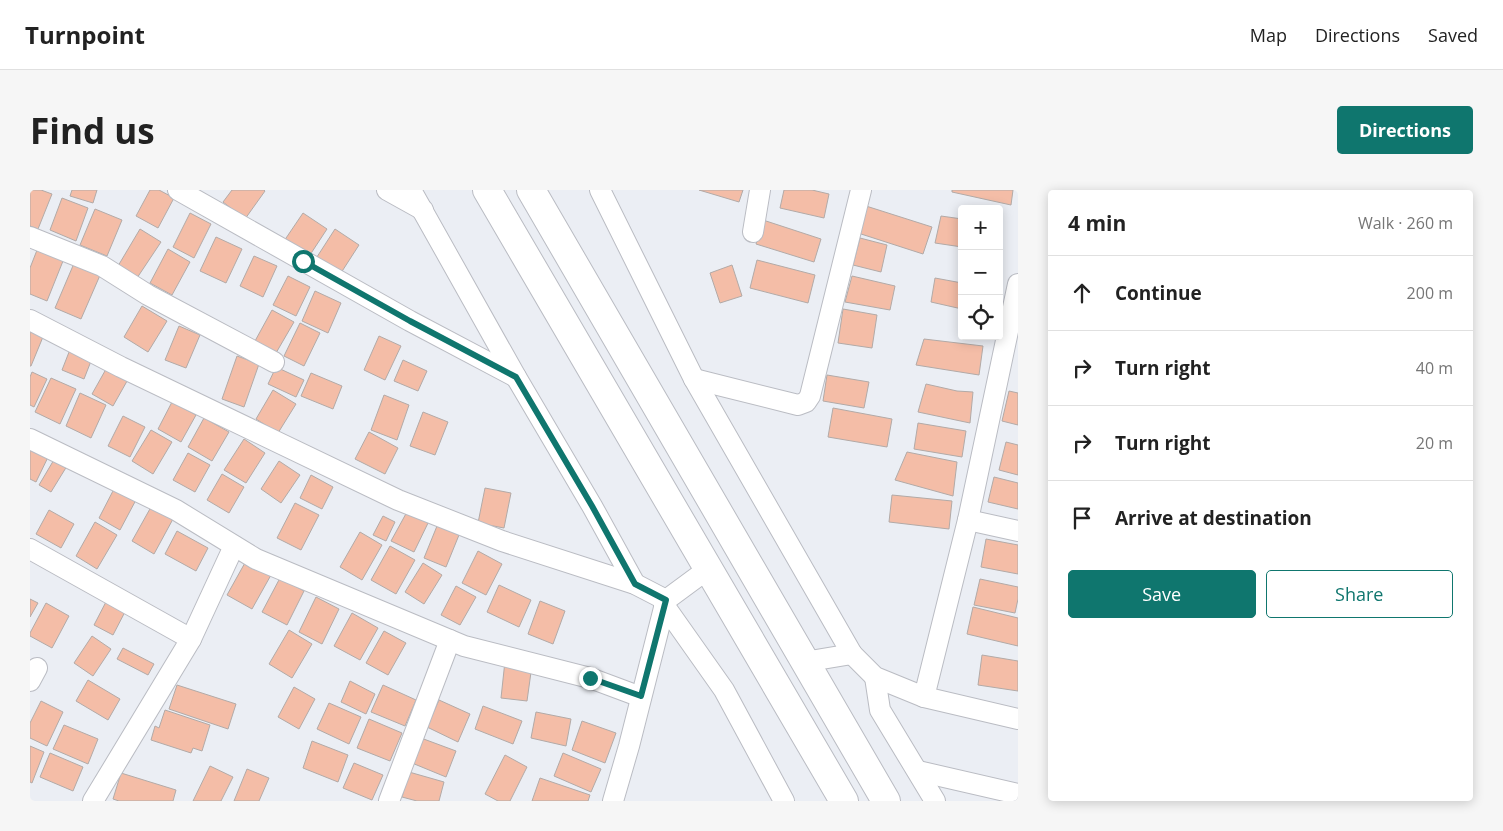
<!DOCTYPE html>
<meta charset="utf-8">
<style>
:root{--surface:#fff;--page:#f6f6f6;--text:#222;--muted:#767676;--line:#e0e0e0;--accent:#0f766e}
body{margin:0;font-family:"Open Sans",sans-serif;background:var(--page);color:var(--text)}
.controls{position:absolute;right:15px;top:15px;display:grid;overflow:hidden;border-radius:5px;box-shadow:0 2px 12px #0003}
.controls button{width:45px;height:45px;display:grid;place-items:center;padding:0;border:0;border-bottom:1px solid var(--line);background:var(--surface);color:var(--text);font:25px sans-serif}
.stop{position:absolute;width:15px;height:15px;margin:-11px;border:4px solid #0f766e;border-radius:50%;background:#fff}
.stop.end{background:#0f766e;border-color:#fff;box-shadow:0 1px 5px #0008}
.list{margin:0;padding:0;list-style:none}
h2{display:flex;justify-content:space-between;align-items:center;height:65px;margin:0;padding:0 20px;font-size:21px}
h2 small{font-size:16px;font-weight:400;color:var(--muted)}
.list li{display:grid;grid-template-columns:32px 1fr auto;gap:15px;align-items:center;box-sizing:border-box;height:75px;padding:0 20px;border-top:1px solid var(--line)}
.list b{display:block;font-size:19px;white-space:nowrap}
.list em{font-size:16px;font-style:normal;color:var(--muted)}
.actions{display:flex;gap:10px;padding:15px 20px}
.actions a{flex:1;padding:11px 0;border:1px solid var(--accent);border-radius:5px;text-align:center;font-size:18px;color:var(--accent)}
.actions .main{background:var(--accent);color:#fff}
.icon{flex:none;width:28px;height:28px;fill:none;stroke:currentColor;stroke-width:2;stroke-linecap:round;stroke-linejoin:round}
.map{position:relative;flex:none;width:988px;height:611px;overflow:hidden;border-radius:5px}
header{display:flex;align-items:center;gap:30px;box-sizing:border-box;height:70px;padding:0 25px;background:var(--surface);border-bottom:1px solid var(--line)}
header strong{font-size:24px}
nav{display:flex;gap:28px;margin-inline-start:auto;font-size:18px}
.intro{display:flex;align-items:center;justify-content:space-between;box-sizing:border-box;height:120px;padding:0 30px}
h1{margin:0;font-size:35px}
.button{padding:12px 22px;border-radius:5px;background:var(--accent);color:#fff;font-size:18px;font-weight:700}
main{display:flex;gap:30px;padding:0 30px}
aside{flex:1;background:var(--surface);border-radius:5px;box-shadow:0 2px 12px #0003}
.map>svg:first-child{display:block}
.building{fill:#f4bda7;stroke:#b2aaa7}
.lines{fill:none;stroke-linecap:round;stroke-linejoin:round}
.minor-casing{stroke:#babcc3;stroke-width:22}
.highway-casing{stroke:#babcc3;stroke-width:30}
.minor{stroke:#fff;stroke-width:20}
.highway{stroke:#fff;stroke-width:28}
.route{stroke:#0f766e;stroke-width:6}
</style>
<header>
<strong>Turnpoint</strong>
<nav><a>Map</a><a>Directions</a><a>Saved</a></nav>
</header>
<div class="intro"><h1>Find us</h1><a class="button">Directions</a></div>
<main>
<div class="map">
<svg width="988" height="611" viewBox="0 0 988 611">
<rect width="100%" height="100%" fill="#ebeef4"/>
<g class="building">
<path d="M0 0H11L22 4 8 39 0 36Z"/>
<path d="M42 0H67L63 13 40 6Z"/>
<path d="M120 0H129L144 8 128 38 106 26Z"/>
<path d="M202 0H234L235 1 215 29 193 12Z"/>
<path d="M669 0H713L709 12Z"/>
<path d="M754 0H782L799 4 794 28 750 18Z"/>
<path d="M922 0H983L981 15 922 2Z"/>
<path d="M32 8 58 18 46 51 20 40Z"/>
<path d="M836 16 902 37 893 64 828 43Z"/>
<path d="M65 19 92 30 77 66 50 55Z"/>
<path d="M160 23 181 34 164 68 143 57Z"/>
<path d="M273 23 297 39 276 71 252 54Z"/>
<path d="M911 26 932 29V57L905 53Z"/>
<path d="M733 30 791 49 784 72 726 54Z"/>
<path d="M110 39 131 52 107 88 88 76Z"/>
<path d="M305 39 329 55 309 86 285 70Z"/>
<path d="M186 47 212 59 196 93 170 81Z"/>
<path d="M830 48 857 55 851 82 823 75Z"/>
<path d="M9 55 35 66 17 111 0 104V78Z"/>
<path d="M138 59 160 72 142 105 120 93Z"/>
<path d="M224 66 247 76 233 107 210 96Z"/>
<path d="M727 70 785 85 778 113 720 98Z"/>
<path d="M45 71 71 83 51 129 25 118Z"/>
<path d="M702 75 712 106 690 113 680 83Z"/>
<path d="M258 86 280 97 266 126 243 115Z"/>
<path d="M822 86 865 96 860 120 815 112Z"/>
<path d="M905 88 932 93V119L901 112Z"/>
<path d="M285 101 311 113 298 143 272 131Z"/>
<path d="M112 116 137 131 118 162 94 147Z"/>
<path d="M813 119 847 125 842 158 808 153Z"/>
<path d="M242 120 264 132 246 163 225 151Z"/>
<path d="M270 133 290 143 274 176 254 166Z"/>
<path d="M0 136 15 142 1 176H0Z"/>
<path d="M149 136 170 145 156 178 135 170Z"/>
<path d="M349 146 371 156 355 190 334 180Z"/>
<path d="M894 149 953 156 949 185 886 175Z"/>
<path d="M41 157 63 166 54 189 32 180Z"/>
<path d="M207 166 229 174 214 217 192 209Z"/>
<path d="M373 170 397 181 388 201 364 191Z"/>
<path d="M80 172 101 184 83 216 62 204Z"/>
<path d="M246 177 274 190 266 207 238 194Z"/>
<path d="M2 182 17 189 4 217 0 215V187Z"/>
<path d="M281 183 312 196 303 219 271 206Z"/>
<path d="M797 185 839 192 834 218 793 211Z"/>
<path d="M21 188 46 199 30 234 5 222Z"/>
<path d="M896 194 927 201 943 202 940 233 888 222Z"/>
<path d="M243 200 266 214 248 243 226 229Z"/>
<path d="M979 201 988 203V235L972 231Z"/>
<path d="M50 203 76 215 61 248 36 236Z"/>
<path d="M354 205 379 215 367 250 341 240Z"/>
<path d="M142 212 166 225 151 252 128 239Z"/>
<path d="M803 218 862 229 857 257 798 247Z"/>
<path d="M393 222 418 232 405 265 380 256Z"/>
<path d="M93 226 115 237 100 267 78 256Z"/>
<path d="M174 228 199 242 182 271 158 257Z"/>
<path d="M888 233 936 241 932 267 884 259Z"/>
<path d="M121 240 142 252 123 284 102 271Z"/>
<path d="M339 242 368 258 355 284 325 269Z"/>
<path d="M214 249 235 263 216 293 194 280Z"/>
<path d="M0 251 21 261 6 292 0 289Z"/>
<path d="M976 252 988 255V285L969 280Z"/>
<path d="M877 262 927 272 923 306 865 290Z"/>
<path d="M158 263 180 275 165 302 143 290Z"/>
<path d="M25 268 37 276 21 302 9 295Z"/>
<path d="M249 271 270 285 251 313 231 299Z"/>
<path d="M192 284 214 297 199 323 177 310Z"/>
<path d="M281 285 303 297 292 319 270 308Z"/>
<path d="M964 287 988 293V319L958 312Z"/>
<path d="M85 297 107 308 90 340 69 328Z"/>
<path d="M455 298 481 303 474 338 448 333Z"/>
<path d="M862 305 922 311 919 339 859 332Z"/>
<path d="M265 313 289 325 271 360 247 348Z"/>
<path d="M121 317 143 329 124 364 102 351Z"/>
<path d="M19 320 44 334 31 358 6 344Z"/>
<path d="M378 320 399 331 384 362 361 351Z"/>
<path d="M353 326 365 332 356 351 343 345Z"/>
<path d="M65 332 87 345 67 379 46 366Z"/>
<path d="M407 336 429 345 416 377 394 368Z"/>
<path d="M147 341 178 358 166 381 135 364Z"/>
<path d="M330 342 352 355 332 390 310 377Z"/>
<path d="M956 349 988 355V384L951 377Z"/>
<path d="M360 356 385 370 366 404 341 390Z"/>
<path d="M448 361 472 374 456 405 432 393Z"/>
<path d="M216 371 241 385 222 419 197 405Z"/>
<path d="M393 373 412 385 394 414 375 402Z"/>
<path d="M250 388 274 401 257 435 232 422Z"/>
<path d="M950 389 988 397V409L985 423 944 415Z"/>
<path d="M469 395 501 410 489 437 457 422Z"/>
<path d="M426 396 446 407 430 435 411 425Z"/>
<path d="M286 407 309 419 292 454 269 442Z"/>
<path d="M78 408 97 418 83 445 64 435Z"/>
<path d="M0 409 8 413 0 427Z"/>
<path d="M510 411 535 421 523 454 498 444Z"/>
<path d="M16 413 39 426 22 458 0 446V443Z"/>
<path d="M943 417 988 428V456L937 444Z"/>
<path d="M322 423 348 438 330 470 304 456Z"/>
<path d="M259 440 282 454 262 488 239 474Z"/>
<path d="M354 441 376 453 358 485 336 473Z"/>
<path d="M62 446 81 459 63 486 44 473Z"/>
<path d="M93 458 124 474 118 485 87 469Z"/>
<path d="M952 465 988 471V501L948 495Z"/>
<path d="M475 471 502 475 497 511 471 508Z"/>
<path d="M58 490 90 509 78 530 46 511Z"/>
<path d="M320 491 345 504 336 524 311 512Z"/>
<path d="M147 495 206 514 198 539 139 519Z"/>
<path d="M353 495 386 510 375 536 341 522Z"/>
<path d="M264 497 285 509 269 539 248 527Z"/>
<path d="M409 510 440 524 428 552 397 537Z"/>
<path d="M11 511 33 522 17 556 0 548V533Z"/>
<path d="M299 513 331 527 319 554 287 539Z"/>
<path d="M453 516 492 531 483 554 445 539Z"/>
<path d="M135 520 180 535 172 561 163 558 161 563 121 550 125 536 129 538Z"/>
<path d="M506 522 541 529 536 556 501 548Z"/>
<path d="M339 529 372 543 360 571 327 558Z"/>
<path d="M552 531 586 543 575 573 542 560Z"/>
<path d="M34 535 68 549 58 574 23 559Z"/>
<path d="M391 548 426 561 416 587 382 573Z"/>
<path d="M282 551 318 565 308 592 273 578Z"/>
<path d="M0 556 14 562 2 593 0 592Z"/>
<path d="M20 563 53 577 43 601 10 587Z"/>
<path d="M533 563 571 579 561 602 524 586Z"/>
<path d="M475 565 497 577 480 611H468L455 604Z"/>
<path d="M324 573 353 585 342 610 313 598Z"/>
<path d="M180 576 203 587 191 611H163Z"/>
<path d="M217 579 239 588 229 611H204Z"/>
<path d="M379 582 414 592 409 611H387L372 607Z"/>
<path d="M91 583 146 600 143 611H89L83 609Z"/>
<path d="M510 588 560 605 558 611H502Z"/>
</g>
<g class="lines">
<g class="minor-casing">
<g id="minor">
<path d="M148 0 380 131 486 187"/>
<path d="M357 0 393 20"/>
<path d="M381 0 486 187 562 316 605 394"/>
<path d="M570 0 664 189 822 464 774 472"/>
<path d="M723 42 730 0"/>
<path d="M0 47 72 76 118 105 244 172"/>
<path d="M0 130 91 177 368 310 472 351 605 394 636 410"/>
<path d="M664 189 768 215 776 212 780 206 831 0"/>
<path d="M0 249 146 320 226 369 434 456 560 488 611 507"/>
<path d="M938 330 988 341"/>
<path d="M0 359 161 449"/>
<path d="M634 415 694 500 754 611"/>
<path d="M822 464 845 487 894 507 988 529"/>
<path d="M845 487 850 520 905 611"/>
<path d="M0 491 7 478"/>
<path d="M894 507 938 330 988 94"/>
<path d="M888 581 988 604"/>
<path d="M63 611 161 449 204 356"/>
<path d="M359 611 420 450"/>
<path d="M583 611 599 556 636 410 678 379"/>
</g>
</g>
<g class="highway-casing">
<g id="highway">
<path d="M457 0 814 611"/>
<path d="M501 0 856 611"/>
</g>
</g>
<use href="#minor" class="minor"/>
<use href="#highway" class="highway"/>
</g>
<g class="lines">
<path class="route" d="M273 71 380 131 486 187 562 316 605 394 636 410 611 506 560 488"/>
</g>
</svg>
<div class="controls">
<button>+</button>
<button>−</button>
<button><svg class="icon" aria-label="locate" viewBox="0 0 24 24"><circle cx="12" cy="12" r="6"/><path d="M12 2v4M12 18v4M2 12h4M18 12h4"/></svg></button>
</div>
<div class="stop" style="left:273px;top:71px"></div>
<div class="stop end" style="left:560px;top:488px"></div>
</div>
<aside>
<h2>4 min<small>Walk · 260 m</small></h2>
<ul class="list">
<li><svg class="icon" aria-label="ahead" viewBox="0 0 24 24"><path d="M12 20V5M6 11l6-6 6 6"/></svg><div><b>Continue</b></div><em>200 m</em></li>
<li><svg class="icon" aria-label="right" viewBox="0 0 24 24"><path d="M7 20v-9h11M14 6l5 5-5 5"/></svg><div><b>Turn right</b></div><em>40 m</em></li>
<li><svg class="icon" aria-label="right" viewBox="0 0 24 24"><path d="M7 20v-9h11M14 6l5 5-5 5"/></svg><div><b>Turn right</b></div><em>20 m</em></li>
<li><svg class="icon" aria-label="arrive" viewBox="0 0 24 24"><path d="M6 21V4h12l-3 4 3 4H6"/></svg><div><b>Arrive at destination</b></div></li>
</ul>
<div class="actions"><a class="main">Save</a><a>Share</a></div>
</aside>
</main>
